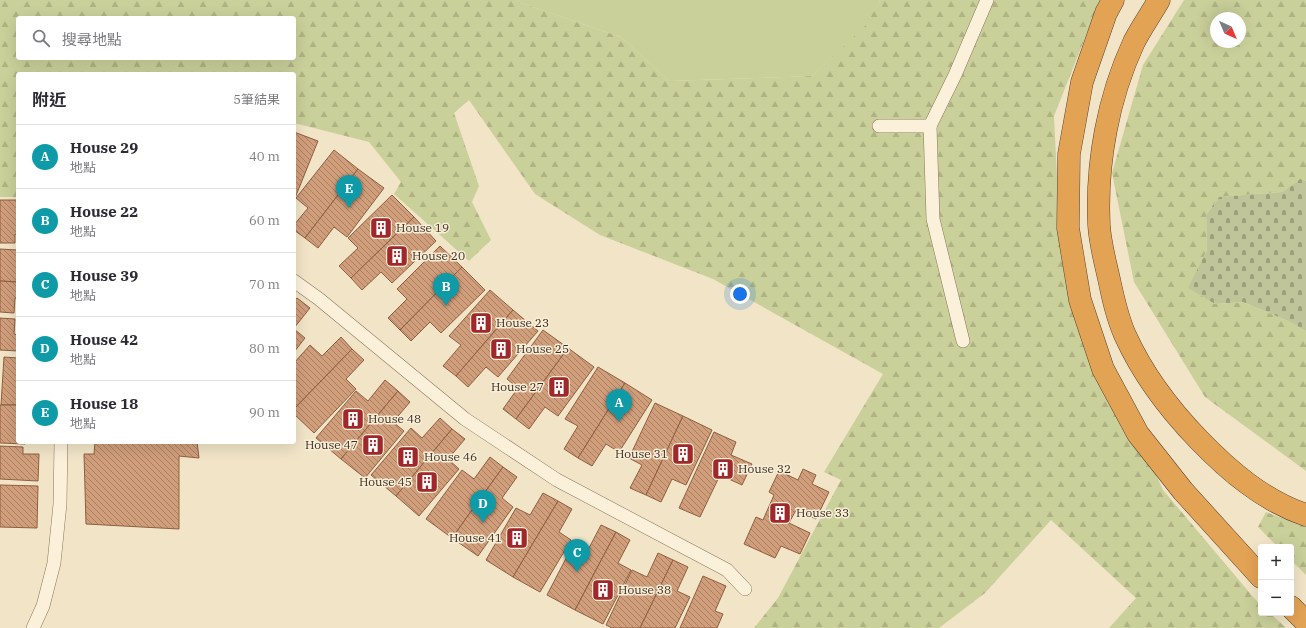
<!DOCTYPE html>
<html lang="zh-TW">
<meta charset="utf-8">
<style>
:root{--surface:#fff;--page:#f7f7f7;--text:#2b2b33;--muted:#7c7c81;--line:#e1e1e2;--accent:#a0272a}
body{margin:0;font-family:"IBM Plex Serif","Noto Sans TC",serif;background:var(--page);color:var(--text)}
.controls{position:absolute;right:12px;bottom:12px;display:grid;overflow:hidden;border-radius:4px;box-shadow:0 4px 16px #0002}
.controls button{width:36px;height:36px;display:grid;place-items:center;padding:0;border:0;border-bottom:1px solid var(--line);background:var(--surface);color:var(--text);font:20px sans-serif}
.compass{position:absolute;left:1210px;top:12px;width:36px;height:36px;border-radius:50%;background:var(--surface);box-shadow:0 4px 16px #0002;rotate:136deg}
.you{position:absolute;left:740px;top:294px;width:14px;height:14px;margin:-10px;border:3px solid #fff;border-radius:50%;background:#1a73e8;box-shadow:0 0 0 6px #1a73e833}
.badge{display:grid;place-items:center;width:26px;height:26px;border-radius:50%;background:var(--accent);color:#fff;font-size:13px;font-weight:700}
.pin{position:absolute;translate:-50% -33px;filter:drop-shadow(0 1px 2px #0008)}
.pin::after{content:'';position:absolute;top:21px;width:14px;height:12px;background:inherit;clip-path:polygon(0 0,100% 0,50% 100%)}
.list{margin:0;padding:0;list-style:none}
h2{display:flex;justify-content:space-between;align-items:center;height:52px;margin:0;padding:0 16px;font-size:17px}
h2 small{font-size:13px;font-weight:400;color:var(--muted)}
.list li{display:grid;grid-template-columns:26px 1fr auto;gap:12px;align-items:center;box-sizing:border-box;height:64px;padding:0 16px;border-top:1px solid var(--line)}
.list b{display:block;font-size:15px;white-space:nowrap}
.list p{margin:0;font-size:13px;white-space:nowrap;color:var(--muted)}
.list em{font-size:13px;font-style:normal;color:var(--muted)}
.icon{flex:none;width:22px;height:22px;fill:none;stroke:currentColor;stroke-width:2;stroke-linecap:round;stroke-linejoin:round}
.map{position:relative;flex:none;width:1306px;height:628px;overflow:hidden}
.search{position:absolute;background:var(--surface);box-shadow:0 4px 16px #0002;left:16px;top:16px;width:280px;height:44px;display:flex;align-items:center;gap:10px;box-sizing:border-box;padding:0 14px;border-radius:4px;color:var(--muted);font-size:15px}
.panel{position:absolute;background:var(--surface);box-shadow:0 4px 16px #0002;left:16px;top:72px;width:280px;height:372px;border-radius:4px}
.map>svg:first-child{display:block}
.grass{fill:#cad09a}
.forest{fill:url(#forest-firs);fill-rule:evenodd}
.cemetery{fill:url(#cemetery-stones)}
.building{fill:url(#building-back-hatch);stroke:#8f5e3f}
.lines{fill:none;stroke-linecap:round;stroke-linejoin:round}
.lane-casing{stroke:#8e755b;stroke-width:14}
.highway-casing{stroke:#5c432f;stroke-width:23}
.lane{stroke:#fbf1db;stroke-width:13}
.highway{stroke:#e3a355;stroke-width:22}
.labels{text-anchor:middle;stroke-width:3;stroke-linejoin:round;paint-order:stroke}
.poi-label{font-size:12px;fill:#3e2e1f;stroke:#f8eed7;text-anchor:start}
</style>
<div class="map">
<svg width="1306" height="628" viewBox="0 0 1306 628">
<defs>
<pattern id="forest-firs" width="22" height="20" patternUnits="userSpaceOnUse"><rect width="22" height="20" fill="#cad09a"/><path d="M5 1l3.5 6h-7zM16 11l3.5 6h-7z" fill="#afb384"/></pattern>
<pattern id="cemetery-stones" width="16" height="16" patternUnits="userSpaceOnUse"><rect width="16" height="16" fill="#c0c599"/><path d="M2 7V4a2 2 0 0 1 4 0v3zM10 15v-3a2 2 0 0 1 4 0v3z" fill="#9da07c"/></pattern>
<pattern id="building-back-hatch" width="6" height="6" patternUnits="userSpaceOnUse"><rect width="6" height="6" fill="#d19e7b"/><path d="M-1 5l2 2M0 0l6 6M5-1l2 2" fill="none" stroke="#ab8164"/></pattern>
</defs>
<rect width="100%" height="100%" fill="#f1e4c7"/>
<path class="grass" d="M517 0H880L868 24 812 76 669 81 621 37 521 3Z"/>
<g class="forest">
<path d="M0 0H517L521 3 621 37 669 81 812 76 867 24 880 0H1100L1054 116 1060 237 1104 363 1163 490 1254 598 1261 605V613H1270L1286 628H1109L1136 598 1051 520 985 593 939 628H754L778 598 841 480 824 472 883 374 713 279 600 235 535 194 469 100 454 113 479 186 472 202 491 240 469 261 394 194 401 182 369 142 294 123V74H18V197H0ZM18 18H294V58H18Z"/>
<path d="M1184 0H1306V181L1300 179 1282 192 1219 197 1206 215 1207 250 1189 288 1215 304 1243 302 1288 321 1306 331V471L1205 397 1134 282 1112 173 1143 65ZM1216 18H1240V42H1216Z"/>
<path d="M1266 512 1306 527V575L1291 560V547H1278L1258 527Z"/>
</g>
<path class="cemetery" d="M1300 179 1306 181V331L1288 321 1243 302 1215 304 1188 288 1207 250 1206 215 1219 197 1282 192Z"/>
<g class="building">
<path d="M294 132 318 141 295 198H294Z"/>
<path d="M334 150 358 169 305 238 294 230V225L308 208 296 198Z"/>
<path d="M358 169 384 188 347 237 334 227 318 248 305 238Z"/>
<path d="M392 195 414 217 351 278 339 266 358 248 348 238Z"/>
<path d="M0 200H18V235L15 234V243H0Z"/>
<path d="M414 217 436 241 392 283 381 272 362 290 351 278Z"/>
<path d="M440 246 462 267 400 330 388 318 407 299 397 289Z"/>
<path d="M0 249 17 250 18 282 0 281Z"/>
<path d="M462 267 485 290 441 333 430 322 411 341 400 330Z"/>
<path d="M0 281 18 282V299L15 298 14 313 0 312Z"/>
<path d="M490 290 513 310 456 376 443 366 461 345 449 336Z"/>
<path d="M297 298 310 308 294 328V301Z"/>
<path d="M513 310 538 331 498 377 486 367 468 387 456 376Z"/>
<path d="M0 318 15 319 14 334 18 335V351L0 350Z"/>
<path d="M294 329 305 338 294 352Z"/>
<path d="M543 330 568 348 516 419 503 409 518 388 507 379Z"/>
<path d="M341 337 352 349 294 409V363L310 345 322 356Z"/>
<path d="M568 348 594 367 558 416 545 407 529 429 516 419Z"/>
<path d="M352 349 364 360 346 379 356 389 314 433 294 414V409Z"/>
<path d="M4 357 18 358V405H1Z"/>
<path d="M598 367 625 383 578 458 564 449 578 426 565 419Z"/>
<path d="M385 380 398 391 341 459 316 438 356 391 368 401Z"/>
<path d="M625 383 652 400 619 452 606 444 592 466 578 458Z"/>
<path d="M398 391 410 402 393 422 404 431 365 478 341 459Z"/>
<path d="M655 403 683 416 646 495 630 488 642 465 629 458Z"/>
<path d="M0 405H18V442H25V444L0 443Z"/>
<path d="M683 416 712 430 686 485 672 479 661 502 646 495Z"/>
<path d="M440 418 452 429 396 496 371 475 411 428 422 438Z"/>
<path d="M452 429 465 439 448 459 459 469 419 516 396 496Z"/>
<path d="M714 432 736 442 731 455 752 464 742 485 720 475 700 517 679 508Z"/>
<path d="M95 442H197L199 458 179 456V529L86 524 84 454H94Z"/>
<path d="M0 446 23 447V454H39L38 481 0 479Z"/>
<path d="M490 457 503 467 452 538 426 519 462 470 474 479Z"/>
<path d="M503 467 517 477 502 498 513 507 478 556 452 538Z"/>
<path d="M803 469 816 475 812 484 829 492 816 519 796 510 789 523 810 533 800 554 781 546 775 558 744 544 756 517 763 520 774 495 769 492 779 471 798 480Z"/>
<path d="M0 485 38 486 37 528 0 527Z"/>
<path d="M543 493 558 501 513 577 486 560 516 508 530 515Z"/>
<path d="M558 501 572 509 559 532 571 540 540 592 513 577Z"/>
<path d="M601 525 616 532 575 610 547 595 575 541 589 548Z"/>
<path d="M616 532 630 540 618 563 631 570 603 624 575 610Z"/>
<path d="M658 553 673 560 640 628H612L606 625 632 570 647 577Z"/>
<path d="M673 560 688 567 677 591 690 597 675 628H640Z"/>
<path d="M703 576 726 586 715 611 723 614 717 628H680Z"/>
</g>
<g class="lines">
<g class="lane-casing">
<g id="lane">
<path d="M879 126H930L955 75 987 0"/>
<path d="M930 126 933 219 963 341"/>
<path d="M294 281 319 299 465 419 557 480 727 570 745 589"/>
<path d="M33 628 43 606 54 563 60 504 61 442"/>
</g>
</g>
<g class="highway-casing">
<g id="highway">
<path d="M1113 0 1106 13 1082 82 1069 154 1068 228 1080 300 1103 369 1138 434 1183 491 1261 577"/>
<path d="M1159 0C1151 14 1141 28 1134 42 1108 98 1096 163 1099 225 1100 243 1105 261 1109 279 1113 298 1117 317 1125 335 1143 375 1169 409 1199 440 1229 471 1264 501 1306 515"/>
<path d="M1291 607 1306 622"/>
</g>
</g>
<use href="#lane" class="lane"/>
<use href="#highway" class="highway"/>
</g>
<defs>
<g id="building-square" transform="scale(1.15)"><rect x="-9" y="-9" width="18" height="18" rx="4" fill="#a0272a" stroke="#f8eed7"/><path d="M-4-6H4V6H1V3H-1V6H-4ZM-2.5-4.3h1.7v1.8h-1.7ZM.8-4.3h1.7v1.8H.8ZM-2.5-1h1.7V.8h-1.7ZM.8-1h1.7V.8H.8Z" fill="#fff"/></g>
</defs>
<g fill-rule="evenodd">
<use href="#building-square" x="381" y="228"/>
<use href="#building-square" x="397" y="256"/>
<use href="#building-square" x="481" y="323"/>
<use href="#building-square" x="501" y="349"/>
<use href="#building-square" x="559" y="387"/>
<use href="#building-square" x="353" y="419"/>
<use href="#building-square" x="373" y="445"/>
<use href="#building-square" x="683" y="454"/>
<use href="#building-square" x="408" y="457"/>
<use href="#building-square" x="723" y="469"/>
<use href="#building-square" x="427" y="482"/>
<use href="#building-square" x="780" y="513"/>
<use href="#building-square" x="517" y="538"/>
<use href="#building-square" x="603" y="590"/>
</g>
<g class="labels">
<g class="poi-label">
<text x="396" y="232">House 19</text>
<text x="412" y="260">House 20</text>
<text x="496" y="327">House 23</text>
<text x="516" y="353">House 25</text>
<text x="544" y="391" text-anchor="end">House 27</text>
<text x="368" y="423">House 48</text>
<text x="358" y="449" text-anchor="end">House 47</text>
<text x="668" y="458" text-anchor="end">House 31</text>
<text x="424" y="461">House 46</text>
<text x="738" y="473">House 32</text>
<text x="412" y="486" text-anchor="end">House 45</text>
<text x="796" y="517">House 33</text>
<text x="502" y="542" text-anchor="end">House 41</text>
<text x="618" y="594">House 38</text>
</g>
</g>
</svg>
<div class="controls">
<button>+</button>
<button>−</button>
</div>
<svg class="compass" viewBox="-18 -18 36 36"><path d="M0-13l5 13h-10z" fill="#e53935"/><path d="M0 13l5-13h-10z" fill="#7c7c81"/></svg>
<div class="you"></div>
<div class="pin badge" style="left:619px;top:422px;background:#0f9aa8">A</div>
<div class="pin badge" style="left:446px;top:306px;background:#0f9aa8">B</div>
<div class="pin badge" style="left:577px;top:572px;background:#0f9aa8">C</div>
<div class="pin badge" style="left:483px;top:523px;background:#0f9aa8">D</div>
<div class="pin badge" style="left:349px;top:208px;background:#0f9aa8">E</div>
<div class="search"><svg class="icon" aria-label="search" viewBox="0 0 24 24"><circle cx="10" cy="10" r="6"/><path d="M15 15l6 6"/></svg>搜尋地點</div>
<section class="panel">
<h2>附近<small>5筆結果</small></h2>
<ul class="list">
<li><span class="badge" style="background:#0f9aa8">A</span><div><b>House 29</b><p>地點</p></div><em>40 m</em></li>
<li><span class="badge" style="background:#0f9aa8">B</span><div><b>House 22</b><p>地點</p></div><em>60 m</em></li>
<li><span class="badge" style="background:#0f9aa8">C</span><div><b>House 39</b><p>地點</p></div><em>70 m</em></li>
<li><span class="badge" style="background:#0f9aa8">D</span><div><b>House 42</b><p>地點</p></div><em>80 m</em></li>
<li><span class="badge" style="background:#0f9aa8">E</span><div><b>House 18</b><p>地點</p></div><em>90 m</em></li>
</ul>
</section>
</div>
